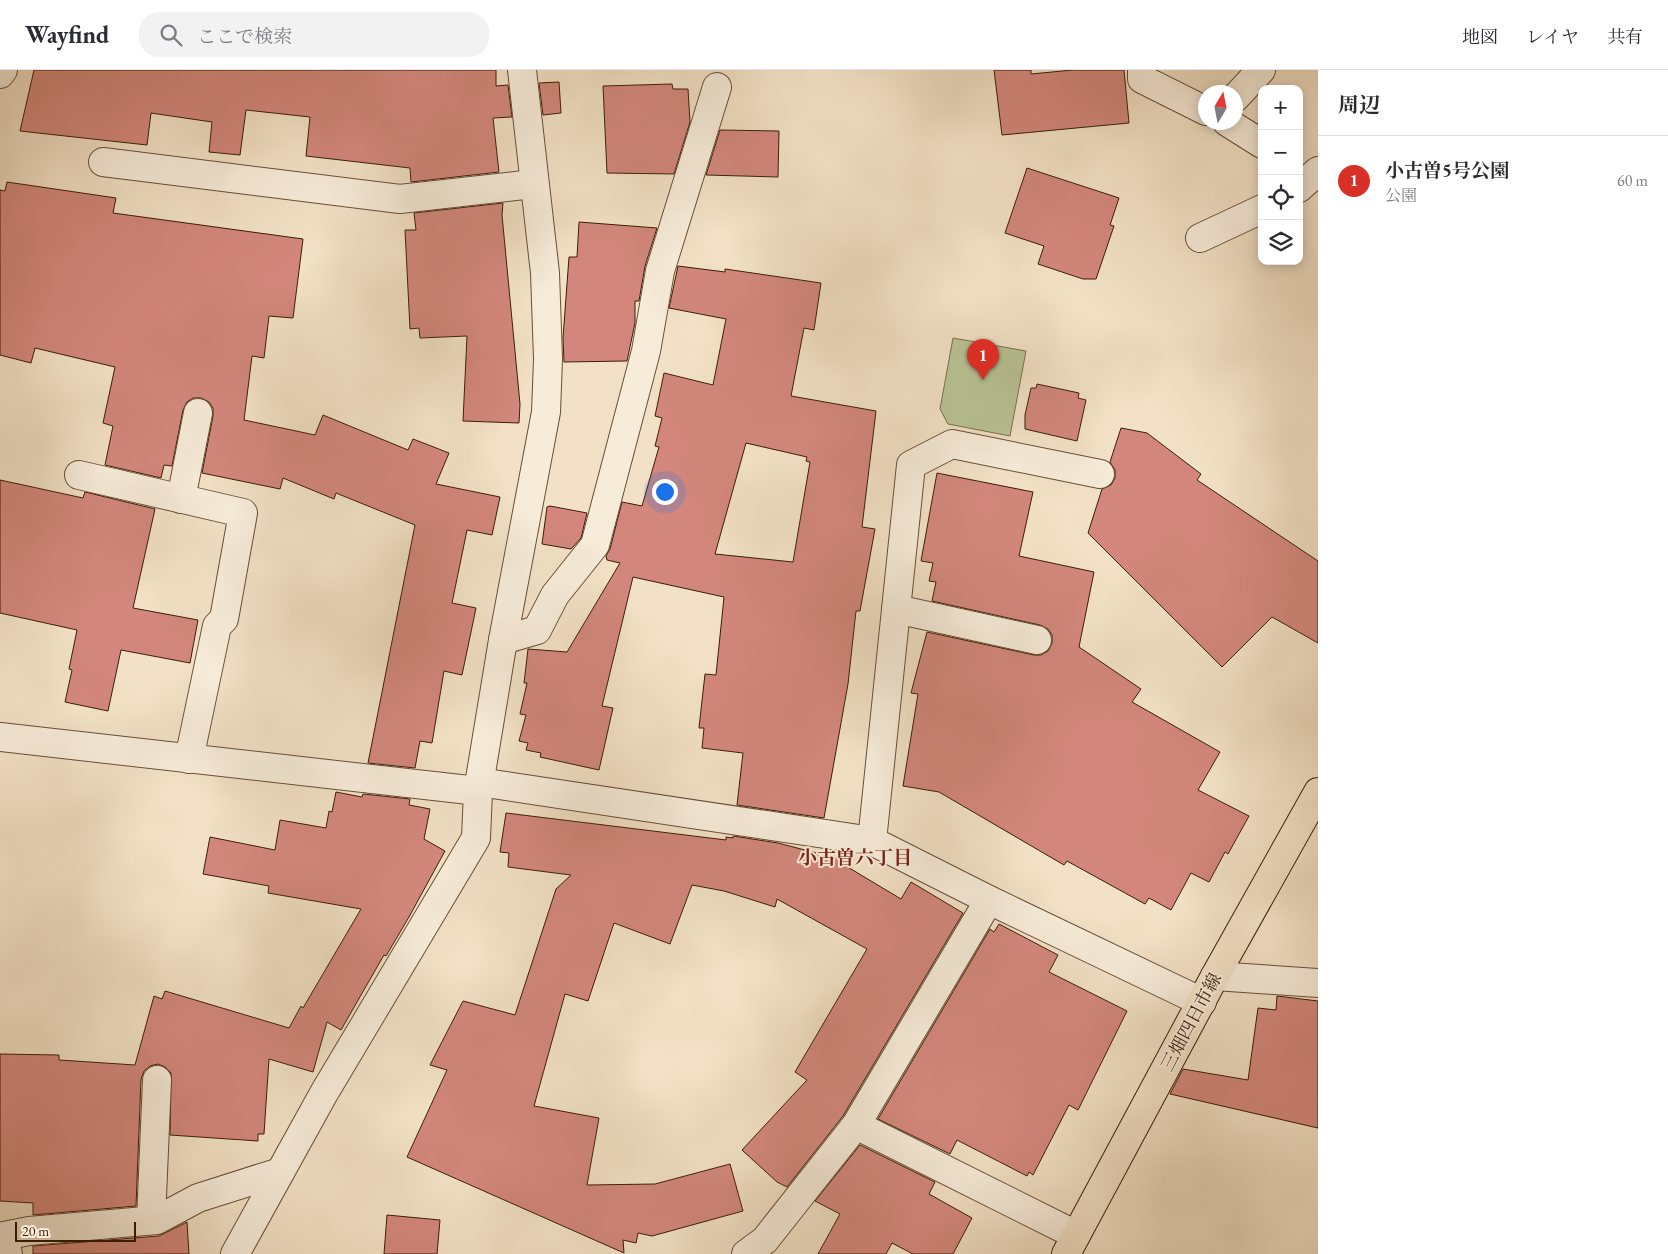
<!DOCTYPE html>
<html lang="ja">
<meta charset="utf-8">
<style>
:root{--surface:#fff;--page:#f2f2f3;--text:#2b2b33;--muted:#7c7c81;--line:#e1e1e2;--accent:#d93025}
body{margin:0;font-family:"EB Garamond","Noto Serif JP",serif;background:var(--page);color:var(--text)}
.controls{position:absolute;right:15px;top:15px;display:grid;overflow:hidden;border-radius:10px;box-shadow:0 2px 12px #0003}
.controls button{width:45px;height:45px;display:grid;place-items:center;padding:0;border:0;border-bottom:1px solid var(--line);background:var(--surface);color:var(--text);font:25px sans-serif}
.compass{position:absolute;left:1198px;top:15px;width:45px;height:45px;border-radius:50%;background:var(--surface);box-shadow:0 2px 12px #0003;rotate:10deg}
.scale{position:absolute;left:15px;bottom:12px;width:121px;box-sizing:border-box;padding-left:5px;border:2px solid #3b1d06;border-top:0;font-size:14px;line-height:18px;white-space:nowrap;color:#3b1d06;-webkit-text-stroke:4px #f7ecda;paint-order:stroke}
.you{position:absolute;left:664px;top:421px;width:18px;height:18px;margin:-12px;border:4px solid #fff;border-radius:50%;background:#1a73e8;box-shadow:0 0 0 8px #1a73e833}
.badge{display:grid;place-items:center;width:32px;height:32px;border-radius:50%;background:var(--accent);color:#fff;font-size:16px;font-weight:700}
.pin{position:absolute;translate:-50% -41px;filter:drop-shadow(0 1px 2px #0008)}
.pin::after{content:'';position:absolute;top:26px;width:18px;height:15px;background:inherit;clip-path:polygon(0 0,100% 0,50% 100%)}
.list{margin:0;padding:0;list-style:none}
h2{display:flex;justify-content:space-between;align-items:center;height:65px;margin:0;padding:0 20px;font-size:21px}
h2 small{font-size:16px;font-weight:400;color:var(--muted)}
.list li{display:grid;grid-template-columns:32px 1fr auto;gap:15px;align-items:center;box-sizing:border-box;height:90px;padding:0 20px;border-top:1px solid var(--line)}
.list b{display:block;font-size:19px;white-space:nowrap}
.list p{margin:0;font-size:16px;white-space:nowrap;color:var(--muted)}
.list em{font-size:16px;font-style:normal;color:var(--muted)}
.icon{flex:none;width:28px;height:28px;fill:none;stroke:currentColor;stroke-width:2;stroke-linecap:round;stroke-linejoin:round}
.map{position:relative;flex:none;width:1318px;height:1184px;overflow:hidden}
header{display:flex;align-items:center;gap:30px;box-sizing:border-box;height:70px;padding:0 25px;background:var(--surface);border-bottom:1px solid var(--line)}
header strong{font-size:24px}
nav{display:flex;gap:28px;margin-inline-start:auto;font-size:18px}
.search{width:350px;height:45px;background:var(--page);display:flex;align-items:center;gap:12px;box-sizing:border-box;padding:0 18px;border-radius:20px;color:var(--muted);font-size:19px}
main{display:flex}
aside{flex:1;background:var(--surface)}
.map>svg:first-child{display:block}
.green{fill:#b9c396;stroke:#7a704e}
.building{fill:#d3877c;stroke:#3b1d06;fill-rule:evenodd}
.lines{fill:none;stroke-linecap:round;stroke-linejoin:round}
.minor-casing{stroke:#694e36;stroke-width:30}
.major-casing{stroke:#3b1d06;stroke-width:30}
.minor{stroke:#f7ecda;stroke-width:28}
.major{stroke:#f2e1c6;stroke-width:28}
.labels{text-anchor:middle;stroke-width:4;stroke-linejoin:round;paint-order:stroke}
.street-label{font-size:18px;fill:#3b1d06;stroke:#f7ecda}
.neighbourhood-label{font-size:19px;font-weight:bold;fill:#7a1f14;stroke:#f7ecda}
</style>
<header>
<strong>Wayfind</strong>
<div class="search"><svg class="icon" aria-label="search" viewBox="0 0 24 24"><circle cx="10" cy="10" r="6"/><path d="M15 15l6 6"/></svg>ここで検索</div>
<nav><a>地図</a><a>レイヤ</a><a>共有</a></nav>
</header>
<main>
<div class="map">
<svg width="1318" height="1184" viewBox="0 0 1318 1184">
<rect width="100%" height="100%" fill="#f2e1c6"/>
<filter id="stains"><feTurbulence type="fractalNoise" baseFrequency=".004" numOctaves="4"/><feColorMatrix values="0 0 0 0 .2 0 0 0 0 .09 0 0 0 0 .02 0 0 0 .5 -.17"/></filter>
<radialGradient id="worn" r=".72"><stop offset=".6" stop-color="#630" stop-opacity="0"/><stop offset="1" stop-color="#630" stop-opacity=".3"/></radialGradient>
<path class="green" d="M953 268 1026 281 1010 366 948 354 940 339Z"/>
<g class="building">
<path d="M34 0H496V16L508 15 512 47 493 48 499 102 411 112 410 98 306 86 310 47 246 40 240 85 209 82 212 52 151 43 147 75 20 61Z"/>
<path d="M994 0H1031V4L1073 0H1124L1129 53 1002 65Z"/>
<path d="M559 12 561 43 543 45 539 13Z"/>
<path d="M672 14 673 19H688L690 52 674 104 607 103 603 16Z"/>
<path d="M720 60 779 61 778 107 706 105Z"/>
<path d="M1027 98 1119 128 1110 155 1114 156 1096 209H1083L1038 194 1044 176 1005 163Z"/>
<path d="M7 112 116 128 113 143 303 169 293 248 269 246 264 288 252 286 244 350 315 365 323 345 408 380 413 369 449 383 436 414 500 427 492 465 467 460 452 533 476 538 462 605 444 601 432 673 420 671 415 698 368 693 415 455 336 423 334 429 283 408 280 419 202 403 213 346V338L209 332 201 328H193L187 332 183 340 172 396 164 395 161 408 105 395 113 356 103 353 115 297 35 278 31 293 0 285V120L5 121Z"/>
<path d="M503 133 502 145 520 334 519 353 463 351 467 266 420 268 419 258 410 259 405 160H416L414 143Z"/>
<path d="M579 152 657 158 645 196 639 231H635V253L627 291 564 292 563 268 569 187H577Z"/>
<path d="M678 196 725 202V199L821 213 814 260 804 258 791 326 876 341 862 457 875 459 860 541H856L848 614 824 748 737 735 743 683 702 678 704 658H699L705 604 716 605 724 527 633 507 602 636 613 638 599 700 540 687 541 683 526 680 528 673 519 671 526 645 520 644 527 613H524L528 579 567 582 620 493 607 490 606 486 610 479 622 432 642 436 659 377 655 376 662 348 655 346 664 303 713 315 726 249 669 238ZM746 373 807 387 806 391 810 392 793 492 715 484Z"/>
<path d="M1037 314 1079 323 1078 328 1086 330 1077 371 1025 359V345L1031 318H1036Z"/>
<path d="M1121 358 1147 363 1201 404 1197 410 1318 491V573L1272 547 1222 597 1088 463 1102 419 1111 415 1115 408V400L1110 392Z"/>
<path d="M937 403 1033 422 1019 486 1094 502 1079 577 1141 619 1132 632 1220 682 1198 720 1249 746 1228 784 1225 782 1209 812 1191 803 1171 840 1149 828 1145 834 1067 791 1064 795 939 722 903 716 918 624 911 623 927 562 1034 585H1041L1048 581 1052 573V565L1048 559 1040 555 932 531 936 512 929 511 933 493 921 491Z"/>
<path d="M0 410 83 428 85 422 155 439 133 538 198 550 190 593 121 580 108 641 65 632 72 600 69 599 77 560 0 543Z"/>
<path d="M550 436 587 443 581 468 571 479 542 474 547 437Z"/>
<path d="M336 722 362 727 363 724 410 729 409 735 430 739 424 769 445 781 409 847 386 886 384 885 341 960 327 952 313 1002 269 989 264 1064H258V1071L170 1065 171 1003 165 997 158 994 150 996 144 1001 141 1009 136 1136 33 1145V1133L0 1131V984L59 985V990L135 995 154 926 162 929 165 921 289 958 301 936 303 938 361 839 268 823 269 816 203 804 210 767 275 780 280 750 326 758 329 741 332 742Z"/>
<path d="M506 743 726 770V767L733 768V766L778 773 847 791 846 796 901 829 911 812 963 843 843 1046 787 1117 777 1112 742 1080 807 1010 795 1002 867 879 777 829 775 837 724 821 692 815 670 874 614 853 588 931 565 924 534 1036 599 1048 587 1115 655 1114 730 1094 743 1141 652 1166 638 1163 636 1173 623 1170 624 1183 407 1087 447 1000 430 995 463 931 515 945 556 819 571 805 508 797 509 783 500 782Z"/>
<path d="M999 854 1058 885 1049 902 1127 941 1078 1040 1069 1035 1033 1105 1029 1102 1027 1106 957 1070 950 1084 878 1049 990 859 994 862Z"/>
<path d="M1277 926 1318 931V1058L1170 1024 1183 999 1248 1010 1258 938 1276 940Z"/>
<path d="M860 1075 935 1112 929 1124 972 1148 953 1184H913L892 1173 886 1184H818L840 1144 815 1131Z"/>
<path d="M387 1145 440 1150 437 1184H384Z"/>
<path d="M187 1152 189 1184H33V1176L159 1166Z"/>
</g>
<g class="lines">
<g class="minor-casing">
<g id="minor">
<path d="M1142 0V9L1206 41"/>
<path d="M0 4 3 0"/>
<path d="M1236 27 1261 0"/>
<path d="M1227 52 1262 74"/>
<path d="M103 92 400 129 533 114"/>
<path d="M1299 118 1318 101"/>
<path d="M1200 168 1262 139"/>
<path d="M79 405 243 443 224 549 217 556 189 689"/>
<path d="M181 429 198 343"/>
<path d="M896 539 1037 570"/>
<path d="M503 570 537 560 555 525 595 475 646 281 660 201 717 17"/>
<path d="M0 667 478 721"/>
<path d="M479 712 872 771 989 830 1202 932"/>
<path d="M872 771 911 395 952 374 1100 404"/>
<path d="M1215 906 1318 913"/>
<path d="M856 1055 1076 1165"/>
<path d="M151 1150 157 1010"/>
<path d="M8 1184 4 1166 29 1161 157 1150 198 1128 280 1102"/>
<path d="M235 1184 324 1023 476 768 478 721 503 570 546 342 548 289 545 203 522 0"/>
<path d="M746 1184 765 1170 856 1055 989 830"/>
</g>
</g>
<g class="major-casing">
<path id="major" d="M1066 1184 1215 906 1318 722"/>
</g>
<use href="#minor" class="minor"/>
<use href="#major" class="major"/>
</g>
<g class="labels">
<g class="street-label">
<text transform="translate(1191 952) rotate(-62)" y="6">三畑四日市線</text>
</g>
<g class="neighbourhood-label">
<text x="855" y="794">小古曽六丁目</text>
</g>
</g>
<rect width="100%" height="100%" filter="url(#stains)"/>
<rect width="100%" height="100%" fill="url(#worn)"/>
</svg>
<div class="controls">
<button>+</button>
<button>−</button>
<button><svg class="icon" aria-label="locate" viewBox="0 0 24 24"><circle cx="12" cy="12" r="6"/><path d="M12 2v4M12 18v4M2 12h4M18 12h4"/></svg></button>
<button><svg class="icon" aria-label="layers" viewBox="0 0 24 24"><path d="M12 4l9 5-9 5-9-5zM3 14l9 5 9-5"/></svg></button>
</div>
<svg class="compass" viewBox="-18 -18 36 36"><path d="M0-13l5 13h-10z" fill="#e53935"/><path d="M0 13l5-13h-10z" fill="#7c7c81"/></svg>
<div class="scale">20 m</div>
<div class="you"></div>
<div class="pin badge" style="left:983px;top:310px">1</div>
</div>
<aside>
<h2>周辺<small></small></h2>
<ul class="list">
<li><span class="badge">1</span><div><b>小古曽5号公園</b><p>公園</p></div><em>60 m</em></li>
</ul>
</aside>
</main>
